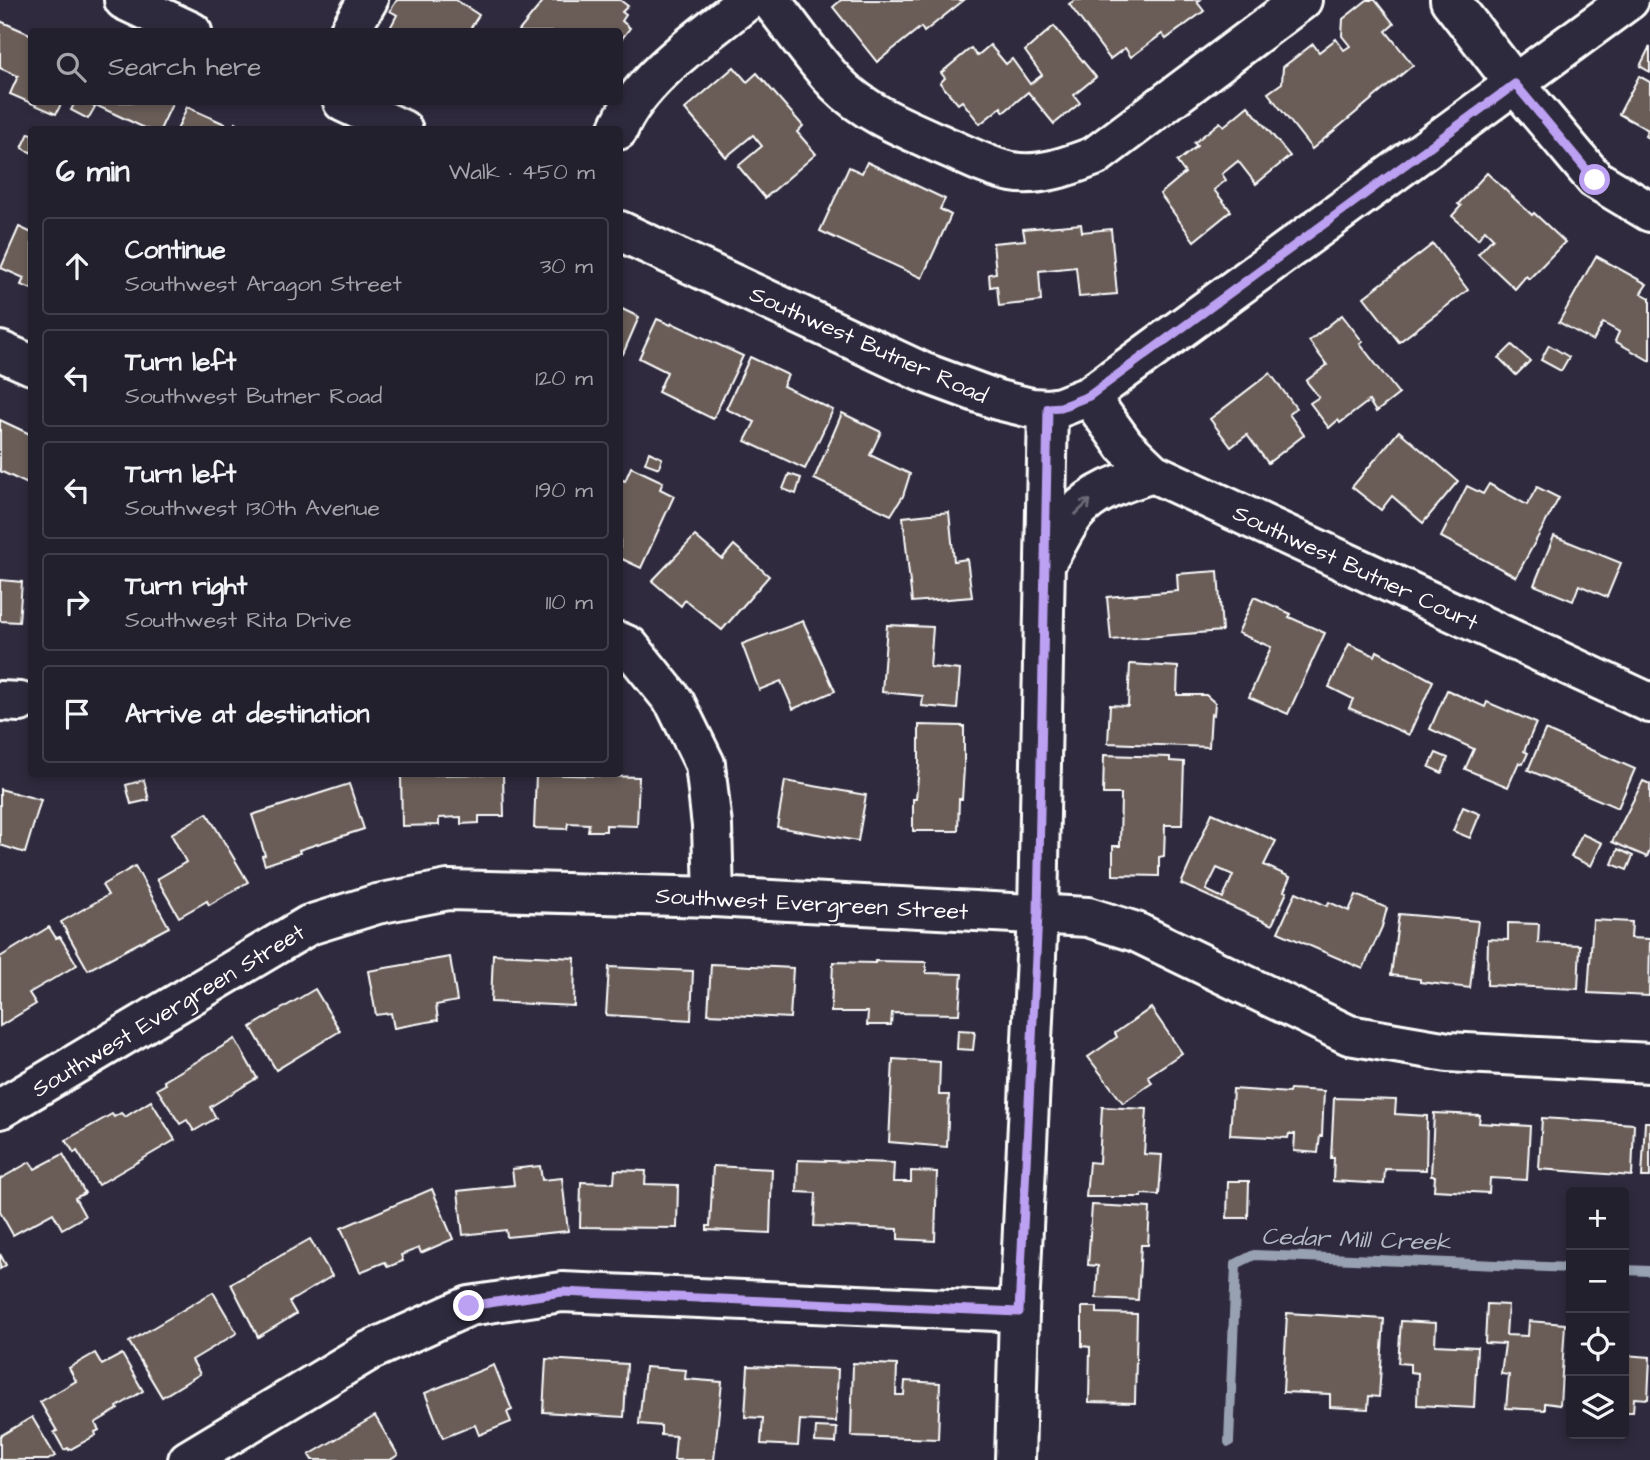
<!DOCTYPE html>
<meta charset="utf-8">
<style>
:root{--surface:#23202e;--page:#2f2d3a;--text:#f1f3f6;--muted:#a3a3aa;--line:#403e4a}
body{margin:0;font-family:"Architects Daughter",sans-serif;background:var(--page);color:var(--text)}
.controls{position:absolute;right:21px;bottom:21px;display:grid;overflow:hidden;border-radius:7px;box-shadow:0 4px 10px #0003}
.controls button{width:63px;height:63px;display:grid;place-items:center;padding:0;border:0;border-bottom:2px solid var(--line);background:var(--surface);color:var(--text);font:35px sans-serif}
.stop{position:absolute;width:21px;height:21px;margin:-16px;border:5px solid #bca0f2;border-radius:50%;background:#fff}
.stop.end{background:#bca0f2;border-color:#fff;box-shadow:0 2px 7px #0008}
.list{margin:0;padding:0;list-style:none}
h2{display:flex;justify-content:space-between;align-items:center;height:91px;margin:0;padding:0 28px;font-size:30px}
h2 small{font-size:23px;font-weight:400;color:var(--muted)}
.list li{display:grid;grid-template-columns:46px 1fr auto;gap:21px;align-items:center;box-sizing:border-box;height:98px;margin:0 14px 14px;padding:0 14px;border:2px solid var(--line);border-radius:7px}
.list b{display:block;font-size:26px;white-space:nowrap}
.list p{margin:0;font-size:23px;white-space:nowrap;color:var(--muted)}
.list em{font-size:23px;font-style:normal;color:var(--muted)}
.icon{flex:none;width:38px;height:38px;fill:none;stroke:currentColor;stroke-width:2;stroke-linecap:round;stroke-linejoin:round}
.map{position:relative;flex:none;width:1650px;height:1460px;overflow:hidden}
.search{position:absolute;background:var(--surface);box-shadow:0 4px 10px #0003;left:28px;top:28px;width:595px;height:77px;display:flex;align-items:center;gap:18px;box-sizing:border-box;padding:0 24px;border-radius:7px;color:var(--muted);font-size:26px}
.panel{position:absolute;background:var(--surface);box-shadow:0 4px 10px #0003;left:28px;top:126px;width:595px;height:651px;border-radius:7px}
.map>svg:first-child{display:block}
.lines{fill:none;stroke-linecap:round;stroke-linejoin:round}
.stream{stroke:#98a1b1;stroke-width:10}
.building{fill:#6a5d59;stroke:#fff;stroke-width:2;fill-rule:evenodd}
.minor-casing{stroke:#fff;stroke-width:44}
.minor{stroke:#2f2a3d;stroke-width:38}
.oneway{stroke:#6d6a77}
.route{stroke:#bca0f2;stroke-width:9}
.labels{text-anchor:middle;stroke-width:5;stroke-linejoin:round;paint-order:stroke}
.street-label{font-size:23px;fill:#fff;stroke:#2f2a3d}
.water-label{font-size:24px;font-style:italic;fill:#b2b9c4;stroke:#2f2a3d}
</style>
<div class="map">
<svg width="1650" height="1460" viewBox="0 0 1650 1460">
<rect width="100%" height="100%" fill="#2f2a3d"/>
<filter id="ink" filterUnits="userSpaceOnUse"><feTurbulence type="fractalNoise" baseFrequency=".0143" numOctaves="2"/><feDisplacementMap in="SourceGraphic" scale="14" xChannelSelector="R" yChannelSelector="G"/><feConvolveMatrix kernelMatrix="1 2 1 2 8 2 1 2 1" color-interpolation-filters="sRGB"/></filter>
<g filter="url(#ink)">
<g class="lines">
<g class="stream">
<path d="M1624 1270 1650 1271"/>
<path d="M1229 1442 1236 1264 1254 1255 1571 1268"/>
</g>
</g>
<g class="building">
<path d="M397 0H456L479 15 468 32H388L397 15 390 11Z"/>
<path d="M544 0H620L628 6 622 12 626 15 622 21 630 28 620 41V32H518Z"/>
<path d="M841 0H964L924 32 921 27 877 62 833 7Z"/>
<path d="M1075 0H1200L1197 2 1204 11 1166 39 1162 34 1131 57 1125 48 1110 59 1069 4Z"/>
<path d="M1367 0H1375L1394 24 1386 31 1413 65 1312 149 1268 93 1282 83 1283 67 1313 44 1319 52 1336 39 1344 50 1350 46 1342 36 1343 19Z"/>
<path d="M0 21 32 35V102H62L56 114 10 94 18 76 0 68Z"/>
<path d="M1054 26 1096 77 1074 95 1080 103 1054 124 1028 92 1004 112 1001 107 980 124 962 101 958 104 940 83 945 78 941 73 971 48 977 56 990 45 1006 64 1012 59 1030 84 1042 75 1025 51Z"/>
<path d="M1650 46V72L1640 66Z"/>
<path d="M734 67 747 82 757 73 803 126 797 132 816 154 765 198 738 166 762 146 753 135 726 157 685 109Z"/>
<path d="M1639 76 1650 82V139L1645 136 1648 130 1619 114Z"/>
<path d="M75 102H86L95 107 88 119 71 110Z"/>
<path d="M89 102H173L160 130H149Z"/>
<path d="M1248 106 1290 156 1256 184 1238 161 1222 174 1226 180 1214 190 1231 211 1194 241 1160 194 1185 173 1177 162 1197 146 1194 143 1220 122 1224 126Z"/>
<path d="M187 107 234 128 235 123 249 130H177Z"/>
<path d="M29 133 32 134V153L22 148Z"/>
<path d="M867 162 945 199 940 209 951 215 922 278 820 231 849 167 862 173Z"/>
<path d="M1487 173 1532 215 1534 213 1565 242 1529 279 1526 276 1515 289 1478 254 1493 238 1485 230 1478 239 1452 216 1461 206 1458 204Z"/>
<path d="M1081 224 1082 232 1111 229 1117 294 1079 297 1076 267 1039 271 1041 301 999 306 997 286 990 287 989 274 996 273 993 243 1025 240 1023 229Z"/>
<path d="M19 227 32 233V289L21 285 24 278 1 268Z"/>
<path d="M1433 244 1468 290 1399 342 1364 297Z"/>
<path d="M1596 256 1647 284 1641 293 1650 298V361L1615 341 1619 332 1603 323 1593 341 1559 322Z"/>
<path d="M620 308 639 317 623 354 620 352Z"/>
<path d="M1342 315 1363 342 1360 344 1399 394 1376 412 1369 401 1340 423 1338 420 1329 428 1310 403 1319 397 1306 381 1327 365 1309 341Z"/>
<path d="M657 319 671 325 672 323 743 356 713 419 658 392 667 372 639 358Z"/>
<path d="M1512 345 1530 361 1516 375 1499 358Z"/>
<path d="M1549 345 1569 357 1561 371 1541 360Z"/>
<path d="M750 357 788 375 783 386 833 410 805 469 745 441 755 422 726 409Z"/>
<path d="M1270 373 1296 408 1289 414 1304 435 1268 463 1247 435 1231 447 1210 419Z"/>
<path d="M842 413 881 432 870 455 910 474 903 496 891 515 814 479Z"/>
<path d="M0 420 32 435V486L0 471Z"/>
<path d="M1399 431 1458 481 1423 523 1392 496 1381 510 1352 487Z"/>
<path d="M649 452 662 458 659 468 645 463Z"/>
<path d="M631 467 663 482 660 489 674 496 641 568 620 558V479L625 481Z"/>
<path d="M789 474 801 478 796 494 783 489Z"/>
<path d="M1489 484 1527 505 1537 487 1559 498 1516 577 1441 537 1467 486 1483 494Z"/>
<path d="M949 512 954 561 967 559 972 597 912 602 903 517Z"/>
<path d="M695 536 722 559 734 545 769 576 722 630 685 600 681 606 652 581Z"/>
<path d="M1554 536 1621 563 1607 597 1579 585 1573 601 1534 585Z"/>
<path d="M1218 571 1222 631 1111 640 1107 597 1178 591 1177 574Z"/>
<path d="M0 580 22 582 19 622 0 621Z"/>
<path d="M1254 597 1291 614 1289 617 1325 633 1288 714 1249 697 1271 647 1238 633Z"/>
<path d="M803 621 835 691 793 709 781 681 759 690 742 644Z"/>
<path d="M887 625 933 627 930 667 960 670 957 709 922 706 923 696 882 692Z"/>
<path d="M1349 644 1375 656 1377 651 1433 681 1409 735 1349 708 1353 699 1329 687Z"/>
<path d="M1130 664 1178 667 1177 695H1206L1215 703 1214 715 1211 714 1209 747 1108 743 1110 705 1128 706Z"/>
<path d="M1447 690 1485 707 1487 702 1536 723 1524 751 1528 753 1523 764 1519 762 1508 787 1465 769 1474 749 1430 729Z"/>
<path d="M919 725 964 726V768L962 799H959L958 831H913V799H916L919 766Z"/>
<path d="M1545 730 1635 769 1618 808 1528 770Z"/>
<path d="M1436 753 1448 758 1442 773 1429 767Z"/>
<path d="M1104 755 1170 757V761L1184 762 1182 825H1165L1164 856 1159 857V876L1113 875V846H1120L1121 794H1103Z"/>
<path d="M503 774 504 816H479V823L461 824V817L439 818V825L402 826 401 775Z"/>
<path d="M536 774 639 777 637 826 606 825V831H588L589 824 568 823 567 829 534 828Z"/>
<path d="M144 780 149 800 131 804 126 785Z"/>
<path d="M785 781 866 795 858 841 777 827Z"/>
<path d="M1643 781 1650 784V850L1647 857 1612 842Z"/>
<path d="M349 784 364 829 299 850 300 853 265 865 262 856 265 855 252 815Z"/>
<path d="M0 789 41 800 25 853 0 845Z"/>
<path d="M1463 807 1480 814 1470 838 1453 831Z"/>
<path d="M207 813 248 882 209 905 207 901 179 917 157 879 186 862 171 834Z"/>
<path d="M1212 813 1276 841 1264 865 1290 877 1284 891 1287 892 1272 925 1181 884ZM1217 868 1233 875 1223 898 1206 890Z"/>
<path d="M1582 834 1602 843 1591 866 1571 857Z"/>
<path d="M1618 849 1633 856 1627 870 1612 864Z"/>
<path d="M135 866 169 927 88 970 61 922 108 895 102 885Z"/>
<path d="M1296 892 1327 906 1329 902 1349 911 1356 895 1387 908 1382 927 1363 969 1278 932Z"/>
<path d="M1399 914 1478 921 1470 988 1420 982V979L1391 975Z"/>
<path d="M1593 920 1632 922 1631 938 1650 939 1649 996 1588 993Z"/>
<path d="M1508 923 1539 924 1538 943 1580 945 1578 989 1487 985 1488 939 1508 940Z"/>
<path d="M49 927 56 938 60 937 77 965 29 993 36 1004 0 1026V957Z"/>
<path d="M493 954 575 958 574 1006 491 1002Z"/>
<path d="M450 957 457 1001 436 1005 438 1020 394 1028 391 1013 376 1015 368 971Z"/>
<path d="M875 961 926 962V973L962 974 959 1014 892 1013 891 1025H867L868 1012H831L833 962 875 963Z"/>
<path d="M711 964 793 968 790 1018 708 1014Z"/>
<path d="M609 967 693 971 691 1020 606 1015Z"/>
<path d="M315 989 340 1031 276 1070 251 1027Z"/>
<path d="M1151 1008 1182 1053 1148 1076 1152 1083 1123 1103 1088 1057 1117 1037 1115 1033Z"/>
<path d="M958 1030 975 1031 973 1050 957 1049Z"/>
<path d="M235 1039 257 1078 210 1107 216 1118 194 1131 187 1120 180 1124 157 1089 166 1084 164 1081Z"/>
<path d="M893 1059 940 1062 939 1095H949L947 1147 889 1142Z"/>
<path d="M1233 1089 1289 1093 1290 1089 1324 1091 1322 1136H1320L1318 1153 1294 1151 1295 1134H1289L1288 1138 1230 1135Z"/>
<path d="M1334 1098 1396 1100 1395 1114 1427 1116 1426 1170 1385 1169 1384 1184 1333 1181 1334 1158H1331Z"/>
<path d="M151 1101 175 1140 98 1185 77 1151 74 1153 66 1140 112 1114 114 1117 121 1113 125 1117Z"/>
<path d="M1102 1107 1147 1109 1144 1154 1162 1155 1159 1195 1142 1194V1197H1086L1089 1162 1099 1163Z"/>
<path d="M1434 1113 1480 1115 1479 1123 1530 1126 1527 1180 1490 1178 1489 1193 1434 1190 1435 1176H1431Z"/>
<path d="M1542 1118 1634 1124 1632 1176 1539 1169Z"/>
<path d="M1645 1122H1650V1177H1642Z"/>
<path d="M63 1154 85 1193 75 1198 85 1216 62 1229 53 1213 13 1235 0 1212V1179L30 1162 35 1169Z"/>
<path d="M798 1160 894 1163 893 1182H911V1171L937 1172 935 1241 898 1239V1229L814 1226 816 1193 797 1192Z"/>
<path d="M540 1166 542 1180 562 1178 568 1231 507 1237 506 1230 463 1235 458 1191 514 1185 512 1169Z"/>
<path d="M713 1166 772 1169 770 1233 707 1230V1226H710Z"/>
<path d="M615 1170 646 1171 645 1184 678 1185 677 1228 580 1227 581 1182 614 1183Z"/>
<path d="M1228 1181H1249L1248 1218H1227Z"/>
<path d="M432 1189 453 1239 421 1253 419 1248 401 1255 403 1261 388 1267 385 1262 360 1272 341 1228Z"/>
<path d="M1092 1205 1150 1208 1148 1245H1141L1138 1300 1096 1298 1098 1266 1088 1265Z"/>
<path d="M310 1239 332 1276 289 1302 296 1314 258 1337 231 1284Z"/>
<path d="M0 1254 6 1265 0 1269Z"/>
<path d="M213 1292 237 1333 192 1360 200 1374 162 1397 129 1342Z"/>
<path d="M1487 1304 1508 1305 1506 1335 1528 1336 1529 1321 1565 1324 1560 1405 1545 1403V1410L1506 1408 1509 1375 1501 1374 1505 1344 1485 1343Z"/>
<path d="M1082 1307H1097V1313L1137 1314 1135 1403 1089 1402 1090 1347 1082 1346Z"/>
<path d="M1287 1313 1384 1319 1379 1397 1369 1396 1368 1409 1330 1407V1394L1283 1392Z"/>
<path d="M1401 1321 1436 1323 1435 1345 1477 1347 1474 1408 1417 1405 1418 1373 1410 1372V1364L1398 1363Z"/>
<path d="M95 1353 102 1365 122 1354 143 1391 117 1407 118 1409 95 1423 99 1430 95 1432 96 1435 69 1450 68 1448 64 1450 54 1432 57 1431 40 1402 76 1381 69 1368Z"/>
<path d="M1624 1355 1650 1357 1648 1399 1634 1398 1633 1412H1624Z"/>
<path d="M546 1359 627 1364 624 1417 543 1412Z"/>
<path d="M853 1363 897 1365 896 1395H904L905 1381 940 1383 938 1439 851 1436Z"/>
<path d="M494 1365 512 1410 507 1412 511 1422 479 1435 475 1425 443 1438 425 1393Z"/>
<path d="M748 1366 838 1369 836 1422 800 1420 798 1446 761 1444 763 1418 745 1417Z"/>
<path d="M645 1367 686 1370 685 1379 722 1382 714 1460H674L676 1436 661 1435V1426L639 1424Z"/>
<path d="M375 1416 398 1455 390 1460H312L309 1455Z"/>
<path d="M32 1417 55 1456 48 1460H0V1436Z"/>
<path d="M816 1427 837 1428 836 1443 815 1442Z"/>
</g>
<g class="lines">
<g class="minor-casing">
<g id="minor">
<path d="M124 0 192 32"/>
<path d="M770 0C792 27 812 58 837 84 866 114 909 130 947 147 968 156 990 168 1012 172 1039 177 1069 166 1095 156L1302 0"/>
<path d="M1450 0 1515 84 1595 179 1650 212"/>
<path d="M349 32 368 0"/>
<path d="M343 102 403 130"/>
<path d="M618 130C639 78 705 35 748 0"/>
<path d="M620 231 922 372 998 400 1031 408 1048 409 1061 407 1089 396 1629 0"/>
<path d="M0 351 32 365"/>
<path d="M1089 396 1125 446 1153 473 1650 703"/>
<path d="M1046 562C1056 547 1064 528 1075 514 1094 491 1125 482 1153 473"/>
<path d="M620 642 629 646 675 703 705 764 712 826 714 897"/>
<path d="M0 701 20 702"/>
<path d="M0 1109 309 925 377 904 448 890 714 897 1088 917 1136 932 1349 1035 1448 1052 1650 1063"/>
<path d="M188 1460 369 1351 469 1306 562 1292 1019 1312"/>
<path d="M1015 1460 1019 1312 1038 914 1048 409"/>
</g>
</g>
<use href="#minor" class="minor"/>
</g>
<defs><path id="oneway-shaft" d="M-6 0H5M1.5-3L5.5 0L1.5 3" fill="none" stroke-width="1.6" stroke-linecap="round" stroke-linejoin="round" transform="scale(1.75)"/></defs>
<use class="oneway" href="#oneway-shaft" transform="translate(1083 507) rotate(-44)"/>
</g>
<g class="lines" filter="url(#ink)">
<path class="route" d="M469 1306 562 1292 1019 1312 1038 914 1048 408 1061 407 1089 396 1515 84 1595 180"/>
</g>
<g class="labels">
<g class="street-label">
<text transform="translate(869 344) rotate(24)" y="8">Southwest Butner Road</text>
<text transform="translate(1356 567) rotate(25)" y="8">Southwest Butner Court</text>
<text transform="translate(812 903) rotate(3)" y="8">Southwest Evergreen Street</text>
<text transform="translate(168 1010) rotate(-31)" y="8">Southwest Evergreen Street</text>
</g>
<g class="water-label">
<text transform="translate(1356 1239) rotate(2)" y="8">Cedar Mill Creek</text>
</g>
</g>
</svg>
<div class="controls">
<button>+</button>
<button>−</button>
<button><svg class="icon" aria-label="locate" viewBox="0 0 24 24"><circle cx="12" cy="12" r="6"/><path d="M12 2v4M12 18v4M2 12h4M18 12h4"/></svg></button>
<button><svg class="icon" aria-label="layers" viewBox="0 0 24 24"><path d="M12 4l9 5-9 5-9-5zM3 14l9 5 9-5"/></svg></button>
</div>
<div class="stop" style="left:1595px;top:180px"></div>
<div class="stop end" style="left:469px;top:1306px"></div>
<div class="search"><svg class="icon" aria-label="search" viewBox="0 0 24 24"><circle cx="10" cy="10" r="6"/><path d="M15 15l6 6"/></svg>Search here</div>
<section class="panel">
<h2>6 min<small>Walk · 450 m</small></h2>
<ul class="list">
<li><svg class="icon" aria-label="ahead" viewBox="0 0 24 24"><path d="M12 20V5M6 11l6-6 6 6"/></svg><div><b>Continue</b><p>Southwest Aragon Street</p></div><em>30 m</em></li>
<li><svg class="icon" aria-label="left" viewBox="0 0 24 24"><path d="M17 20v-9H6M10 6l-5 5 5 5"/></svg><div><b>Turn left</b><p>Southwest Butner Road</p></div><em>120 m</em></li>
<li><svg class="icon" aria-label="left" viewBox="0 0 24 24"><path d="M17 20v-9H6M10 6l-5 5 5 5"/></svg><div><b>Turn left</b><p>Southwest 130th Avenue</p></div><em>190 m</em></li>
<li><svg class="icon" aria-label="right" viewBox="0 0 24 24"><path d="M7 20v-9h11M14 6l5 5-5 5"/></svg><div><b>Turn right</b><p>Southwest Rita Drive</p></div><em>110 m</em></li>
<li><svg class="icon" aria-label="arrive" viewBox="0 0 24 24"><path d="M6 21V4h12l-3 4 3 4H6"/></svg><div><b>Arrive at destination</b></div></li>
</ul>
</section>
</div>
